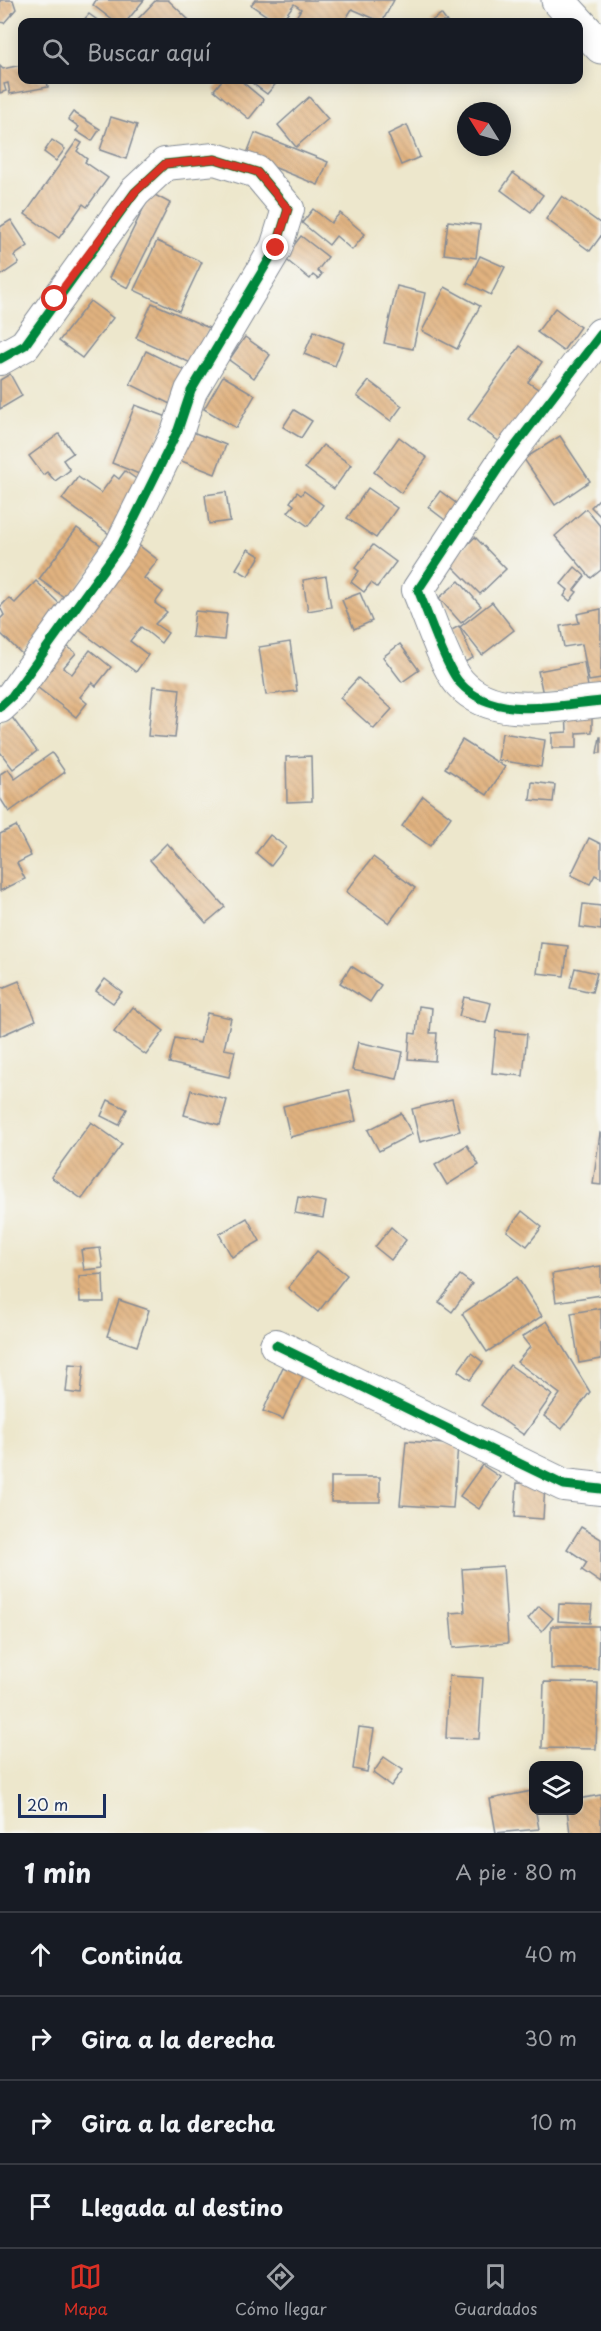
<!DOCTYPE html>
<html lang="es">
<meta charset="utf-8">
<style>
:root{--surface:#171b24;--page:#20242c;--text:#f1f3f6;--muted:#9ea1a6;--line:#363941;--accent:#d93025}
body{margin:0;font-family:"Playpen Sans",sans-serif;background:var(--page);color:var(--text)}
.controls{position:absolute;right:18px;bottom:18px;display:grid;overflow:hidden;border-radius:12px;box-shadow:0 3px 15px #0003}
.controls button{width:54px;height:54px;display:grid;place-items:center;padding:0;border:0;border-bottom:2px solid var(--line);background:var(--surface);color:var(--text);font:30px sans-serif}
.compass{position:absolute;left:457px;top:102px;width:54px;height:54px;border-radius:50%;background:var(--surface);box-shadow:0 3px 15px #0003;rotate:307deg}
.scale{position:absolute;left:18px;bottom:15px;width:88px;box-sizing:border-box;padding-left:6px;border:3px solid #1b2f5e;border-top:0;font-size:16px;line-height:21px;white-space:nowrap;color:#1b2f5e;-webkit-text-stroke:4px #f6f6f2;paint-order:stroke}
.stop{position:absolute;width:18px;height:18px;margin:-14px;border:4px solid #d93025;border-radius:50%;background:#fff}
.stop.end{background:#d93025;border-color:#fff;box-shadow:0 2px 6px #0008}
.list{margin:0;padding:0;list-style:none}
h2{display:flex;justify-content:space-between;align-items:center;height:78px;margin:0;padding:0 24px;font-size:26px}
h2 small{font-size:20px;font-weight:400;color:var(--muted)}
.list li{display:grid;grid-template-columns:39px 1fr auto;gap:18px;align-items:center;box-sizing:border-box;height:84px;padding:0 24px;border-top:2px solid var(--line)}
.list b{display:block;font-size:22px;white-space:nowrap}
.list em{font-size:20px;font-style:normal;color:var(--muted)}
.icon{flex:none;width:33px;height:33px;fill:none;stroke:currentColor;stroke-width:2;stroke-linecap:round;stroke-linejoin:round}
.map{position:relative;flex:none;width:601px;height:1833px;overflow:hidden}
.search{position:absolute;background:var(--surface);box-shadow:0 3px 15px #0003;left:18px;right:18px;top:18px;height:66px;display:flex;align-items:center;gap:15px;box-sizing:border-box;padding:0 21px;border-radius:12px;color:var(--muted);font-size:22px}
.sheet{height:414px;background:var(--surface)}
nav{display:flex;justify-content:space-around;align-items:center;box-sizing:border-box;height:84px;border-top:2px solid var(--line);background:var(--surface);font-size:16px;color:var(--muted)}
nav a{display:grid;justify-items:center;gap:3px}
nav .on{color:var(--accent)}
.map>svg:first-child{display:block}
.building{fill:url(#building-back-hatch)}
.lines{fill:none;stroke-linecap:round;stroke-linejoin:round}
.minor-casing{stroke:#848b95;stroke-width:34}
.highway-casing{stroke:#848b95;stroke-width:35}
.minor{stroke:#fff;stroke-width:32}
.highway{stroke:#fff;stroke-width:33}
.cycleway-casing{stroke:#f6f6f2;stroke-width:13}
.cycleway{stroke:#00873e;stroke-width:9}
.route{stroke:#d93025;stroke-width:8}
</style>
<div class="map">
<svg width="601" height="1833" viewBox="0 0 601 1833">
<defs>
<pattern id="building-back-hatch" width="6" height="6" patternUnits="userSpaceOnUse" patternTransform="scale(1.5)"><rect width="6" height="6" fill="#e1b27f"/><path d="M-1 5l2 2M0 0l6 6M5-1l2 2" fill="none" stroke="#c09970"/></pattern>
</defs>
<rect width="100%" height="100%" fill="#f6f6f2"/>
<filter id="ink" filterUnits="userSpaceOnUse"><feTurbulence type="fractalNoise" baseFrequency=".0167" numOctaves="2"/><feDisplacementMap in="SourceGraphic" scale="12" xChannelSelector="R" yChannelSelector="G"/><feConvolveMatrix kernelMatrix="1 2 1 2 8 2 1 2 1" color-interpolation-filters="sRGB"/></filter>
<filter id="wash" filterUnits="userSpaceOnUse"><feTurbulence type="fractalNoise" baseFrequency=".008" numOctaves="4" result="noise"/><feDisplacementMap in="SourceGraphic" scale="24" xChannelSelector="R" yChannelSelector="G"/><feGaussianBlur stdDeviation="1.35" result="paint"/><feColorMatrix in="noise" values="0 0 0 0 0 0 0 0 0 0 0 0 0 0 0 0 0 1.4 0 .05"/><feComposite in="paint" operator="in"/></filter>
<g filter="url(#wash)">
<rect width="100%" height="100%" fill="#ede7cc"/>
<g id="blocks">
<g class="building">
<path d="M0 0H13L16 9 4 23 0 22Z"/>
<path d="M96 0H144L126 22H115L93 5Z"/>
<path d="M156 0H168L189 20 187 22H135Z"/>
<path d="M255 0H394L382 22 352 9 344 22H293L301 9 294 4 281 22H276L251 5Z"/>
<path d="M89 14 100 22H82Z"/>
<path d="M441 14 447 22H430Z"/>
<path d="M21 65 22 80H47L48 87 10 94 8 83 4 84 6 91 0 93V66L3 69Z"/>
<path d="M222 80H240L264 100 249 119 214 90Z"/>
<path d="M248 80H279L267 94Z"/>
<path d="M309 97 328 119 296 147 278 125Z"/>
<path d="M73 112 100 129 92 141 76 131 79 127 68 119Z"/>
<path d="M111 117 137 125 126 159 100 150Z"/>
<path d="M407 125 420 157 401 165 388 134Z"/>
<path d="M255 133 328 162 318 185 246 156Z"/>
<path d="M52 140 65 149 56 161 44 152Z"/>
<path d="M77 140 82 143 77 151 87 159 85 162 108 178 87 207 83 204 59 238 25 214Z"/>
<path d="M513 173 543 195 531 212 501 190Z"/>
<path d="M151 193 170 203 128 288 109 278Z"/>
<path d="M562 196 601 224V236L590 251 546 219Z"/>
<path d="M313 209 331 223 340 213 365 234 352 250 336 236 329 245 302 223Z"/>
<path d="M11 220 28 246 14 256 19 263 0 276V227Z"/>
<path d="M448 221 480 225 476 258 444 254Z"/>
<path d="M301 236 328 257 317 271 322 274 318 279 313 275 310 279 284 258Z"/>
<path d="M157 241 202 262 179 311 134 290Z"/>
<path d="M480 256 505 267 491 295 467 283Z"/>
<path d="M397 286 425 293 413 349 384 343Z"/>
<path d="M445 287 480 306 457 349 422 331Z"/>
<path d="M90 301 113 318 82 358 59 341Z"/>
<path d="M152 303 209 328 193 364 136 338Z"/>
<path d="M555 308 580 327 563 351 537 332Z"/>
<path d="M314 331 344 343 335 366 304 354Z"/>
<path d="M245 337 270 355 254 378 229 360Z"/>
<path d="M520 346 542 362 528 382 545 394 507 447 468 419Z"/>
<path d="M146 351 186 371 170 404 130 384Z"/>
<path d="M10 374 22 396 0 409V380Z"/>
<path d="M223 376 255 395 236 428 204 409Z"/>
<path d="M369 381 402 406 391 421 357 396Z"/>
<path d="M135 405 167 417 144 476 112 463Z"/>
<path d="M294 410 312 421 301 438 283 427Z"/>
<path d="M190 431 226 445 215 474 179 460Z"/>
<path d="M59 434 73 453 63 460 70 470 55 481 47 472 43 475 29 456Z"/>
<path d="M560 436 590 481 555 505 524 459Z"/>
<path d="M399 437 427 458 401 493 374 472Z"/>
<path d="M323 445 351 465 334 489 305 468Z"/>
<path d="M125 471 142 483 109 534 62 499 78 477 101 493 114 475 119 479Z"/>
<path d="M368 488 397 508 376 538 347 518Z"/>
<path d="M304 491 323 505 308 526 288 512 294 505 290 502 297 492 301 495Z"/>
<path d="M440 491 461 507 449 523 428 507Z"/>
<path d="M226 492 230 521 209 524 205 495Z"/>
<path d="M601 497V517L591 507Z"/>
<path d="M586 509 601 527V570L591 578 555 536Z"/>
<path d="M77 528 106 549 68 600 39 579Z"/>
<path d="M475 537 506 569 480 594 449 563Z"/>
<path d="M132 540 158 560 144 578 163 592 155 603 167 612 155 624 168 633 161 643 141 627 130 641 148 655 136 672 78 629Z"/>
<path d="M373 545 396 562 377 587 371 583 364 592 351 582 359 571 355 568Z"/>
<path d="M248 549 260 556 248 576 236 569Z"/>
<path d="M575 567 585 576 574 590 577 592 570 601 564 596 568 590 561 584Z"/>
<path d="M326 576 331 607 308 611 303 580Z"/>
<path d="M36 581 65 609 22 654 0 633V619L4 615 0 607 9 598 15 603Z"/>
<path d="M459 581 481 606 461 623 439 598Z"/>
<path d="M360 593 372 621 354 629 342 600Z"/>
<path d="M492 602 514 630 482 655 460 627Z"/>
<path d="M601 609V679L589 681 582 644 564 647 560 626 579 623 577 614Z"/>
<path d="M195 611 227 614 224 640 192 637Z"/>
<path d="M459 626 473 658 465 662 450 631Z"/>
<path d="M290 642 297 691 266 695 259 647Z"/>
<path d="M64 644 76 653 63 668 72 674 90 650 111 667 96 686 92 682 80 697 87 703 76 717 33 684Z"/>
<path d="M400 644 419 670 402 682 383 657Z"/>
<path d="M584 662 588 687 543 695 538 671Z"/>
<path d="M358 678 392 709 374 729 340 698Z"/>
<path d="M153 686 180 689 175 738 148 736Z"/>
<path d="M592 711V732L577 733V748H552V733L567 732 566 712Z"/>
<path d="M11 716 37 751 13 769 0 752V724Z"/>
<path d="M502 733 545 740 541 767 498 760Z"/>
<path d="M600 737H601V753H597Z"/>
<path d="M462 740 505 767 487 795 445 768Z"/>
<path d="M52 753 65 772 9 812 0 798V774L8 769 15 779Z"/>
<path d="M311 756 312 801 287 802 286 757Z"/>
<path d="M532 782 555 785 553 802 530 800Z"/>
<path d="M423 796 451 817 430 846 402 826Z"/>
<path d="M16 826 31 856 17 863 25 879 0 891V834Z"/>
<path d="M270 835 286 847 271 866 256 853Z"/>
<path d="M589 838 601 844V878L595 875 590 884 571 875Z"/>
<path d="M167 843 225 907 206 923 150 860Z"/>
<path d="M373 857 415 888 389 923 346 892Z"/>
<path d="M583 904 601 906V930L580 927Z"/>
<path d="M541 943 568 946 564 976 537 973Z"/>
<path d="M351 966 381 985 370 1002 340 983Z"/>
<path d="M575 968 597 973 592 992 570 987Z"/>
<path d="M105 979 122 992 113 1003 96 991Z"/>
<path d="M19 981 36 1020 0 1036V982L2 988Z"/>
<path d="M464 997 491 1003 486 1023 459 1016Z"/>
<path d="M419 1006 432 1008 430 1033H437L435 1061 408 1059 410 1033 416 1034Z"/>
<path d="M133 1007 164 1031 146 1055 114 1032Z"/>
<path d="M207 1013 231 1018 224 1049 235 1051 229 1077 169 1063 175 1038 200 1043Z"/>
<path d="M496 1031 527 1034 523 1076 492 1073Z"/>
<path d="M358 1042 403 1052 397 1079 352 1070Z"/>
<path d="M191 1090 227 1100 220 1125 184 1115Z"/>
<path d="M349 1090 356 1121 290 1137 283 1106Z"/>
<path d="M452 1099 460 1131 420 1142 412 1109Z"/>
<path d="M108 1100 127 1109 119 1125 101 1116Z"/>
<path d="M401 1113 412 1134 379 1151 368 1130Z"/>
<path d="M91 1122 122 1144 82 1199 51 1177Z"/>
<path d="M600 1133 601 1134V1185L593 1184Z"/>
<path d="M467 1145 479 1165 447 1185 435 1165Z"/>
<path d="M298 1197 326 1202 323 1218 295 1213Z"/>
<path d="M522 1211 542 1227 527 1246 507 1231Z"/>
<path d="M247 1218 260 1241 232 1257 219 1234Z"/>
<path d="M391 1227 406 1240 391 1260 375 1247Z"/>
<path d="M100 1248 103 1268 84 1270 81 1250Z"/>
<path d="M317 1251 347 1275 318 1312 288 1288Z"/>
<path d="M601 1266V1295L556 1302 552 1274Z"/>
<path d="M103 1274 104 1302H80L79 1276Z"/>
<path d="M460 1275 472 1284 452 1312 439 1302Z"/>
<path d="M517 1277 542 1316 487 1352 462 1314Z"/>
<path d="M119 1300 149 1310 137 1346 107 1336Z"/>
<path d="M601 1308V1359L579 1363 571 1313Z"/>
<path d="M547 1321 590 1392 562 1429 544 1416 560 1394 517 1362 530 1347 522 1337Z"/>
<path d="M471 1353 483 1362 470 1380 458 1371Z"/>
<path d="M69 1364 84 1365 81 1394 66 1392Z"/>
<path d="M510 1365 552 1395 524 1435 481 1405Z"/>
<path d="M283 1367 303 1376 283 1419 263 1411Z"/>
<path d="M406 1441 458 1445 453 1508 400 1505Z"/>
<path d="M482 1465 500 1477 479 1509 460 1496Z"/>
<rect x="331" y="1477" width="49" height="25"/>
<path d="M517 1483 545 1485 543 1519 515 1517Z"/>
<path d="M581 1527 601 1539V1583L582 1570 587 1562 567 1549Z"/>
<path d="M503 1566 508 1643 453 1648 450 1613 465 1612 462 1569Z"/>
<path d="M559 1604 592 1605 590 1623 558 1621Z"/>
<path d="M539 1606 553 1618 542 1631 528 1619Z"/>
<path d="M551 1626H599L598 1669H551Z"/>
<path d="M449 1676 483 1678 479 1739 446 1738Z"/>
<path d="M544 1682 598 1683 596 1749 542 1748Z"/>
<path d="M359 1727 374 1729 367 1772 353 1769Z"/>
<path d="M384 1757 403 1770 391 1786 373 1773Z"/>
<path d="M532 1791 539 1829 496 1833 490 1799Z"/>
<path d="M601 1795V1833H570L567 1810H578V1799Z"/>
</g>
</g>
</g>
<g filter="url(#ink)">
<use href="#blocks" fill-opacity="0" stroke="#848b95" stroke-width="1.5"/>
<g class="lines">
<g class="minor-casing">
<g id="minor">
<path d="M601 334 502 463 418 590C427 611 446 668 460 683 494 721 556 705 601 701"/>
<path d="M0 359 25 345 135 192 165 164 215 159 257 172 288 209 276 248 191 391 178 430 121 545 12 696 0 707"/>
<path d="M276 1345 564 1485 601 1489"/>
</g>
</g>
<g class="highway-casing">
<path id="highway" d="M558 0 601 47"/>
</g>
<use href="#minor" class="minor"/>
<use href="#highway" class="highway"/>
<g class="cycleway-casing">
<g id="cycleway">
<path d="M601 334 502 463 418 590C427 611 446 668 460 683 494 721 556 705 601 701"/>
<path d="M0 359 25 345 135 192 165 164 215 159 257 172 288 209 276 248 191 391 178 430 121 545 12 696 0 707"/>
<path d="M276 1345 564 1485 601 1489"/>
</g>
</g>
<use href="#cycleway" class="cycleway"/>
</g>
</g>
<g class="lines" filter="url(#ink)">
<path class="route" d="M55 299 135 192 165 164 215 159 257 172 288 209 276 248"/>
</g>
</svg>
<div class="controls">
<button><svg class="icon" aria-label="layers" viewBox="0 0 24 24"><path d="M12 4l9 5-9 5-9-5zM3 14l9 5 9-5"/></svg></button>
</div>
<svg class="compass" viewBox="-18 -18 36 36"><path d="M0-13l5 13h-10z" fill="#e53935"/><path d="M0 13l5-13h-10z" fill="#9ea1a6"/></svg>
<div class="scale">20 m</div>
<div class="stop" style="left:55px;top:299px"></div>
<div class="stop end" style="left:276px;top:248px"></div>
<div class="search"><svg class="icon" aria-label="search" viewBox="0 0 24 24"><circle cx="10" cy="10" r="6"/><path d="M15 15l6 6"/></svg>Buscar aquí</div>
</div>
<section class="sheet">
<h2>1 min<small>A pie · 80 m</small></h2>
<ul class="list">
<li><svg class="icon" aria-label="ahead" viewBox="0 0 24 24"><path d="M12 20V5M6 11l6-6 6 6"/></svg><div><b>Continúa</b></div><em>40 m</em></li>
<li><svg class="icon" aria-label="right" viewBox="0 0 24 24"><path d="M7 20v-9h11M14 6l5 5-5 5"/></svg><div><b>Gira a la derecha</b></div><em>30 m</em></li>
<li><svg class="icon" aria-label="right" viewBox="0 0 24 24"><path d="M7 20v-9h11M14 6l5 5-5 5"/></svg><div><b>Gira a la derecha</b></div><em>10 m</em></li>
<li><svg class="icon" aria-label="arrive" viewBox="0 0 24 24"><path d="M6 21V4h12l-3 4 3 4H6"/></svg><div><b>Llegada al destino</b></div></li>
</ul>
</section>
<nav>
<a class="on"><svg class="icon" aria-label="map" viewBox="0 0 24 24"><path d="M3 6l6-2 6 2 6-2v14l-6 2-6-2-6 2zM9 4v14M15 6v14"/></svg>Mapa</a>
<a><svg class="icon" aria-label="directions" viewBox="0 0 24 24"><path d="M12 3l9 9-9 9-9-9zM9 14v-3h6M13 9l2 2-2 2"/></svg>Cómo llegar</a>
<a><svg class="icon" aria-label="saved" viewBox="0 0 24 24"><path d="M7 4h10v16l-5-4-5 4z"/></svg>Guardados</a>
</nav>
